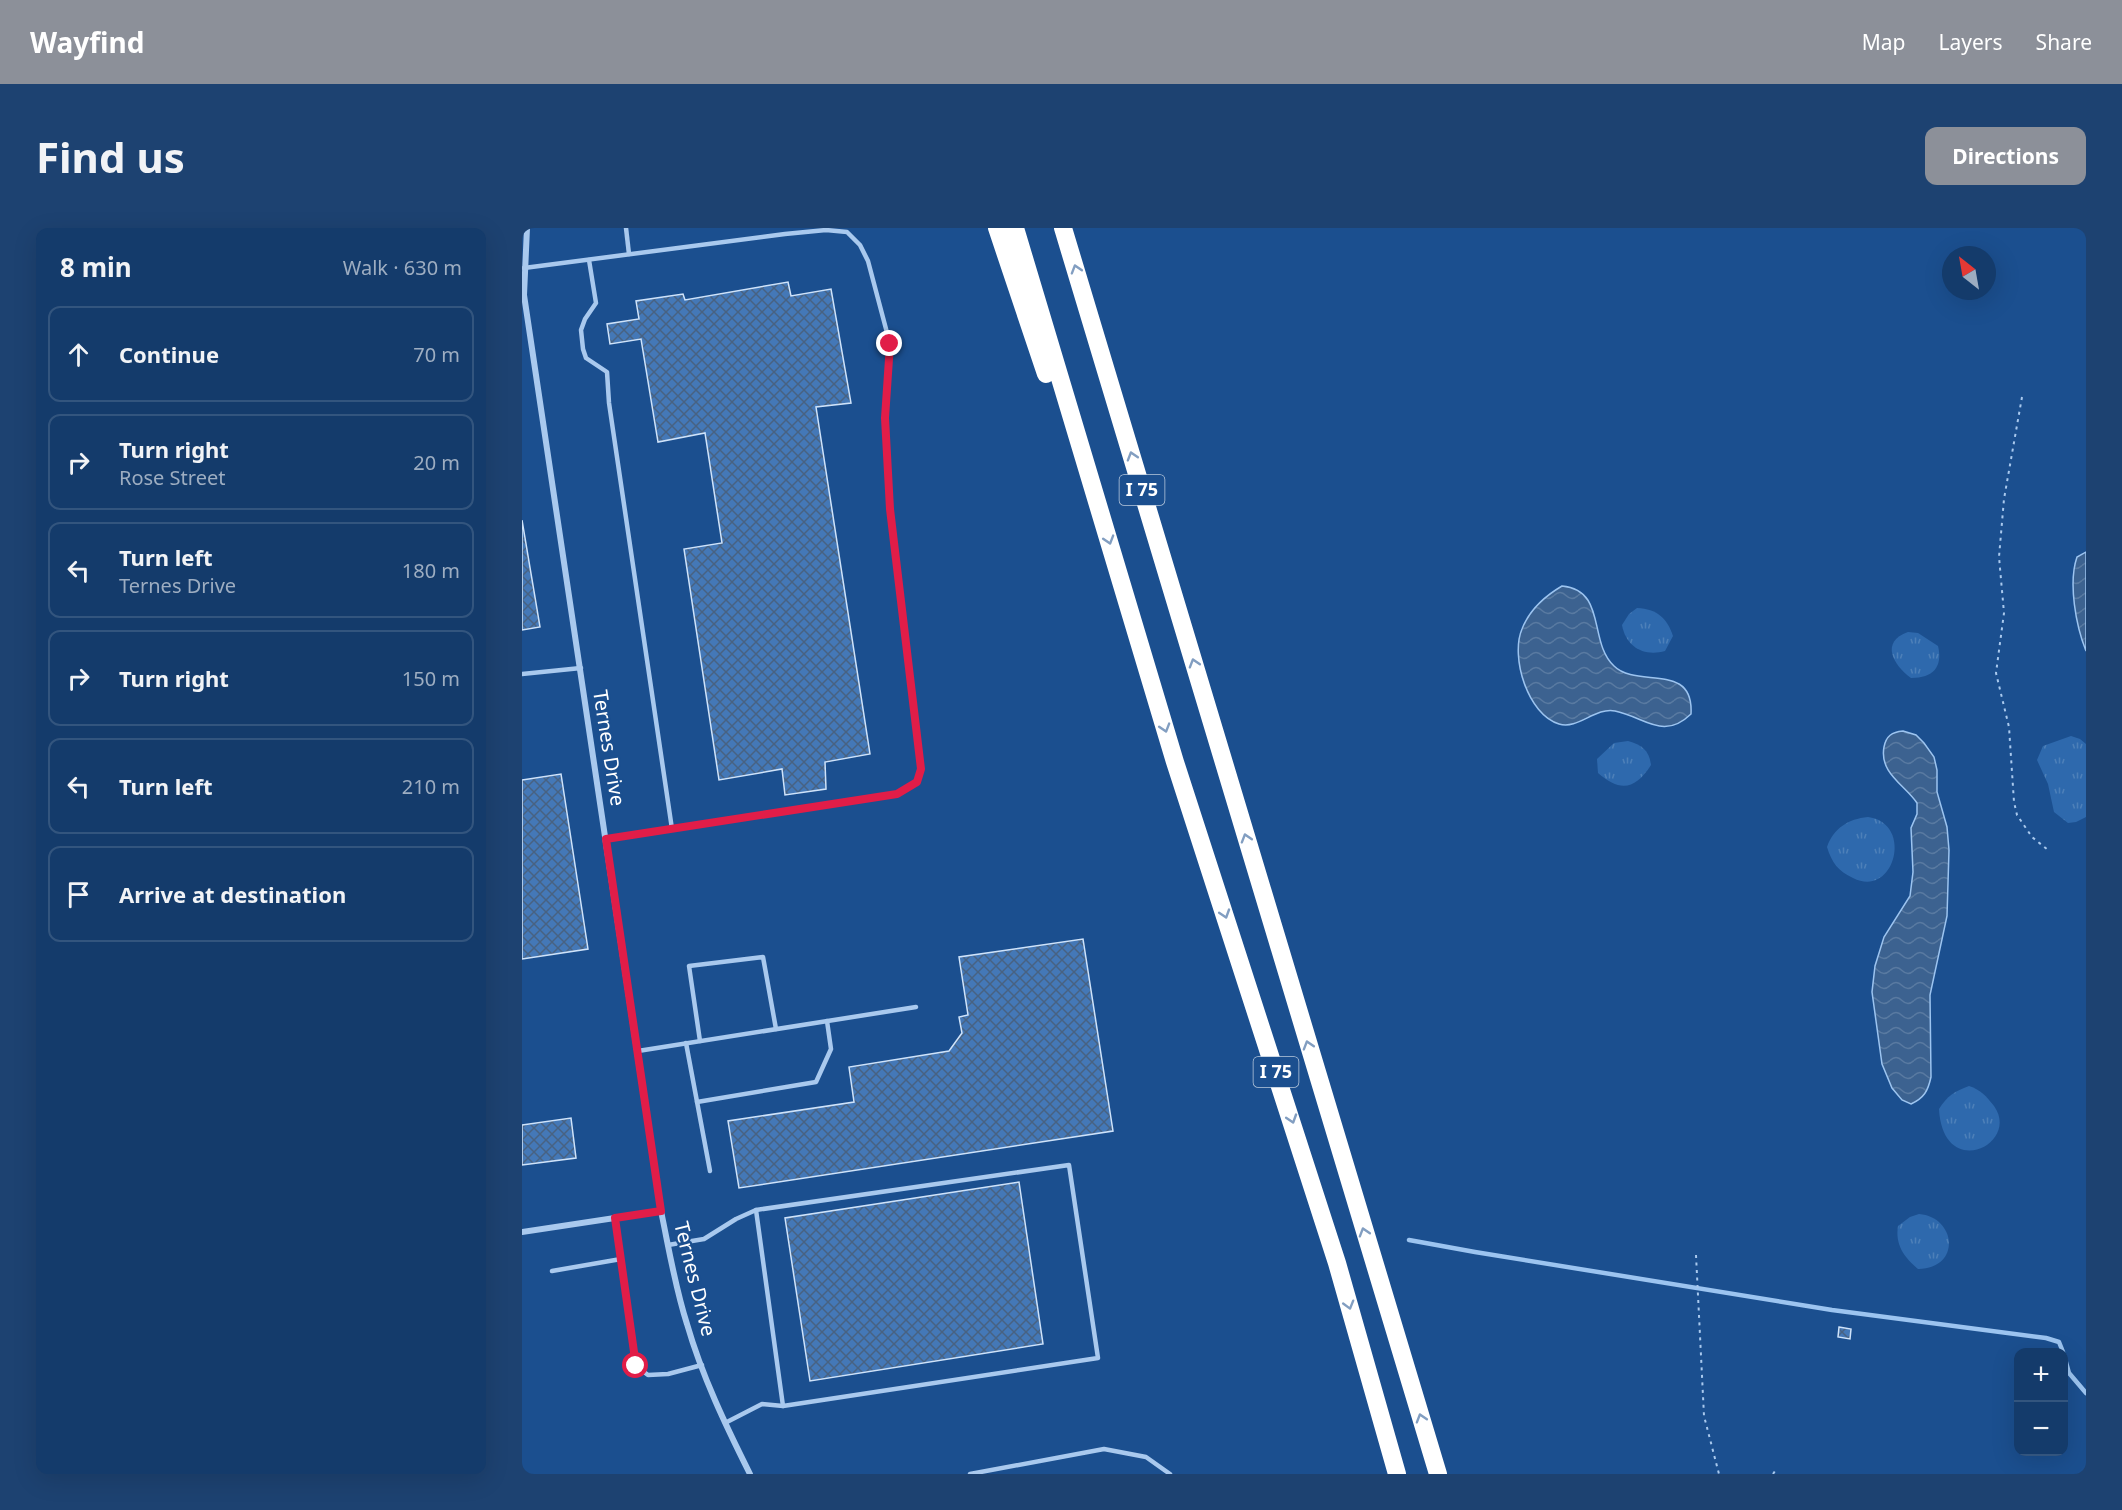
<!DOCTYPE html>
<meta charset="utf-8">
<style>
:root{--surface:#143b6b;--page:#1d4271;--text:#f1f3f6;--muted:#9dadc1;--line:#33557e;--accent:#8c9099}
body{margin:0;font-family:"Noto Sans",sans-serif;background:var(--page);color:var(--text)}
.controls{position:absolute;right:18px;bottom:18px;display:grid;overflow:hidden;border-radius:12px;box-shadow:0 6px 24px #0002}
.controls button{width:54px;height:54px;display:grid;place-items:center;padding:0;border:0;border-bottom:2px solid var(--line);background:var(--surface);color:var(--text);font:30px sans-serif}
.compass{position:absolute;left:1420px;top:18px;width:54px;height:54px;border-radius:50%;background:var(--surface);box-shadow:0 6px 24px #0002;rotate:329deg}
.stop{position:absolute;width:18px;height:18px;margin:-14px;border:4px solid #e11d48;border-radius:50%;background:#fff}
.stop.end{background:#e11d48;border-color:#fff;box-shadow:0 2px 6px #0008}
.list{margin:0;padding:0;list-style:none}
h2{display:flex;justify-content:space-between;align-items:center;height:78px;margin:0;padding:0 24px;font-size:26px}
h2 small{font-size:20px;font-weight:400;color:var(--muted)}
.list li{display:grid;grid-template-columns:39px 1fr auto;gap:18px;align-items:center;box-sizing:border-box;height:96px;margin:0 12px 12px;padding:0 12px;border:2px solid var(--line);border-radius:12px}
.list b{display:block;font-size:22px;white-space:nowrap}
.list p{margin:0;font-size:20px;white-space:nowrap;color:var(--muted)}
.list em{font-size:20px;font-style:normal;color:var(--muted)}
.icon{flex:none;width:33px;height:33px;fill:none;stroke:currentColor;stroke-width:2;stroke-linecap:round;stroke-linejoin:round}
.map{position:relative;flex:none;width:1564px;height:1246px;overflow:hidden;border-radius:12px}
header{display:flex;align-items:center;gap:36px;box-sizing:border-box;height:84px;padding:0 30px;background:var(--accent);color:#fff}
header strong{font-size:28px}
nav{display:flex;gap:33px;margin-inline-start:auto;font-size:21px}
.intro{display:flex;align-items:center;justify-content:space-between;box-sizing:border-box;height:144px;padding:0 36px}
h1{margin:0;font-size:42px}
.button{padding:15px 27px;border-radius:12px;background:var(--accent);color:#fff;font-size:21px;font-weight:700}
main{display:flex;gap:36px;padding:0 36px}
aside{flex:1;background:var(--surface);border-radius:12px;box-shadow:0 6px 24px #0002}
.map>svg:first-child{display:block}
.grass{fill:url(#grass-tufts)}
.water{fill:url(#water-waves);stroke:#9cc4f0;stroke-width:1.5}
.lines{fill:none;stroke-linecap:round;stroke-linejoin:round}
.stream{stroke:#9cc4f0;stroke-width:4.5}
.building{fill:url(#building-cross-hatch);stroke:#cfe3fa;stroke-width:1.5}
.path{stroke:#a9c9ee;stroke-width:2;stroke-dasharray:3 4.5;stroke-linecap:butt}
.service{stroke:#a9c9ee;stroke-width:4.5}
.minor{stroke:#a9c9ee;stroke-width:6}
.motorway{stroke:#fff;stroke-width:18}
.oneway{stroke:#829ec1}
.route{stroke:#e11d48;stroke-width:8}
.labels{text-anchor:middle;stroke-width:4.5;stroke-linejoin:round;paint-order:stroke}
.shield{fill:#1b4f8f;stroke:#bbcadd;stroke-width:1.5}
.shield-label{font-size:18px;font-weight:bold;fill:#fff}
.street-label{font-size:20px;fill:#fff;stroke:#1b4f8f}
</style>
<header>
<strong>Wayfind</strong>
<nav><a>Map</a><a>Layers</a><a>Share</a></nav>
</header>
<div class="intro"><h1>Find us</h1><a class="button">Directions</a></div>
<main>
<aside>
<h2>8 min<small>Walk · 630 m</small></h2>
<ul class="list">
<li><svg class="icon" aria-label="ahead" viewBox="0 0 24 24"><path d="M12 20V5M6 11l6-6 6 6"/></svg><div><b>Continue</b></div><em>70 m</em></li>
<li><svg class="icon" aria-label="right" viewBox="0 0 24 24"><path d="M7 20v-9h11M14 6l5 5-5 5"/></svg><div><b>Turn right</b><p>Rose Street</p></div><em>20 m</em></li>
<li><svg class="icon" aria-label="left" viewBox="0 0 24 24"><path d="M17 20v-9H6M10 6l-5 5 5 5"/></svg><div><b>Turn left</b><p>Ternes Drive</p></div><em>180 m</em></li>
<li><svg class="icon" aria-label="right" viewBox="0 0 24 24"><path d="M7 20v-9h11M14 6l5 5-5 5"/></svg><div><b>Turn right</b></div><em>150 m</em></li>
<li><svg class="icon" aria-label="left" viewBox="0 0 24 24"><path d="M17 20v-9H6M10 6l-5 5 5 5"/></svg><div><b>Turn left</b></div><em>210 m</em></li>
<li><svg class="icon" aria-label="arrive" viewBox="0 0 24 24"><path d="M6 21V4h12l-3 4 3 4H6"/></svg><div><b>Arrive at destination</b></div></li>
</ul>
</aside>
<div class="map">
<svg width="1564" height="1246" viewBox="0 0 1564 1246">
<defs>
<pattern id="grass-tufts" width="24" height="20" patternUnits="userSpaceOnUse" patternTransform="scale(1.5)"><rect width="24" height="20" fill="#2e69ad"/><path d="M3 7l-1-3M5 7V3M7 7l1-3M15 17l-1-3M17 17v-4M19 17l1-3" fill="none" stroke="#4d80b9"/></pattern>
<pattern id="water-waves" width="16" height="10" patternUnits="userSpaceOnUse" patternTransform="scale(1.5)"><rect width="16" height="10" fill="#3c6290"/><path d="M0 5q4-4 8 0t8 0" fill="none" stroke="#597aa1"/></pattern>
<pattern id="building-cross-hatch" width="8" height="8" patternUnits="userSpaceOnUse" patternTransform="scale(1.5)"><rect width="8" height="8" fill="#4478b7"/><path d="M0 0l8 8M0 8l8-8" fill="none" stroke="#486282"/></pattern>
</defs>
<rect width="100%" height="100%" fill="#1b4f8f"/>
<g class="grass">
<path d="M1115 380C1135 381 1145 390 1151 408L1143 423C1122 429 1104 419 1100 397L1107 386Z"/>
<path d="M1386 404 1396 405 1416 418C1421 439 1411 450 1389 450 1371 437 1358 414 1386 404Z"/>
<path d="M1549 508 1558 511 1564 516V589L1554 594 1546 595 1532 584 1526 556 1515 532 1521 518Z"/>
<path d="M1106 513C1120 517 1127 522 1129 537 1113 562 1098 564 1076 545L1075 531 1092 515Z"/>
<path d="M1346 589C1392 595 1373 671 1331 650 1316 643 1310 635 1305 619 1312 600 1326 591 1346 589Z"/>
<path d="M1447 858C1459 862 1464 868 1472 878 1499 916 1421 954 1417 881 1425 868 1433 863 1447 858Z"/>
<path d="M1397 986C1434 989 1440 1040 1396 1041 1382 1029 1373 1017 1376 998L1388 989Z"/>
</g>
<g class="water">
<path d="M1564 324V423C1554 398 1546 355 1555 329Z"/>
<path d="M1040 358C1085 362 1066 414 1092 438 1115 461 1172 433 1169 486 1141 513 1123 489 1093 483 1073 479 1056 502 1037 496 1006 487 988 429 1000 401 1007 383 1023 368 1040 358Z"/>
<path d="M1381 503 1394 507 1402 515 1412 529 1415 542V564L1425 599 1427 622 1425 688 1408 767 1409 849C1406 863 1402 870 1389 876L1380 872 1370 860 1360 836 1350 764 1353 738 1362 709 1388 668 1391 644 1389 600 1395 586V575C1383 557 1357 545 1362 519 1364 508 1370 504 1381 503Z"/>
</g>
<g class="lines">
<g class="stream">
<path d="M887 1012 953 1024 1310 1082 1524 1110 1537 1114 1541 1124"/>
<path d="M1542 1127 1547 1145 1564 1165"/>
</g>
</g>
<g class="building">
<path d="M266 54 269 68 309 61 329 175 294 179 348 526 303 534 304 561 263 567 260 541 197 552 162 321 200 315 183 205 136 214 119 111 88 116 85 96 117 91 114 73 161 66 163 72Z"/>
<path d="M0 292 18 399 0 402Z"/>
<path d="M39 546 66 721 0 731V552Z"/>
<path d="M561 711 591 903 217 960 206 893 332 874 327 839 427 823 440 805 437 789 446 787 437 729Z"/>
<path d="M49 890 54 930 0 937V897Z"/>
<path d="M497 954 521 1116 288 1153 263 990Z"/>
<path d="M1317 1099 1329 1101 1328 1111 1316 1109Z"/>
</g>
<g class="lines">
<g class="path">
<path d="M1500 169 1482 271 1477 329 1482 385 1474 445 1487 499 1492 574 1495 587 1510 609 1526 622"/>
<path d="M1174 1027 1182 1188 1197 1246"/>
<path d="M1251 1246 1253 1243"/>
</g>
<g class="service">
<path d="M104 0 107 26"/>
<path d="M67 32 74 75 63 91 59 102 61 121 64 130 85 144 87 175 150 601"/>
<path d="M2 40 263 6 304 2 325 4 338 17 346 33 368 116 363 190 368 281 399 541 395 554 375 566 84 611"/>
<path d="M0 446 59 440"/>
<path d="M178 813 167 738 241 729 254 801"/>
<path d="M164 815 188 943"/>
<path d="M116 823 394 779"/>
<path d="M175 874 294 854 309 821 305 793"/>
<path d="M234 982 261 1178"/>
<path d="M93 990 114 1138 126 1147 146 1146 180 1137"/>
<path d="M146 1017 182 1011 214 991 234 982 547 937 576 1130 261 1178 240 1176 203 1195"/>
<path d="M30 1043 99 1031"/>
<path d="M448 1246 582 1221 624 1229 648 1246"/>
</g>
<g class="minor">
<path d="M5 0 2 67 139 983C147 1021 153 1059 165 1096 180 1148 204 1198 228 1246"/>
<path d="M0 1004 139 983"/>
</g>
<g class="motorway">
<path d="M475 0 524 146"/>
<path d="M493 0 653 534 815 1035 875 1246"/>
<path d="M541 0 916 1246"/>
</g>
</g>
<defs><path id="oneway-chevron" d="M-2-3.5L2.5 0L-2 3.5" fill="none" stroke-width="1.6" stroke-linecap="round" stroke-linejoin="round" transform="scale(1.5)"/></defs>
<g class="oneway">
<use href="#oneway-chevron" transform="translate(554 41) rotate(-107)"/>
<use href="#oneway-chevron" transform="translate(610 228) rotate(-107)"/>
<use href="#oneway-chevron" transform="translate(587 312) rotate(73)"/>
<use href="#oneway-chevron" transform="translate(672 435) rotate(-107)"/>
<use href="#oneway-chevron" transform="translate(643 500) rotate(73)"/>
<use href="#oneway-chevron" transform="translate(724 610) rotate(-107)"/>
<use href="#oneway-chevron" transform="translate(703 686) rotate(72)"/>
<use href="#oneway-chevron" transform="translate(786 817) rotate(-107)"/>
<use href="#oneway-chevron" transform="translate(770 891) rotate(72)"/>
<use href="#oneway-chevron" transform="translate(842 1004) rotate(-107)"/>
<use href="#oneway-chevron" transform="translate(827 1077) rotate(74)"/>
<use href="#oneway-chevron" transform="translate(899 1190) rotate(-107)"/>
</g>
<g class="lines">
<path class="route" d="M114 1138 93 990 139 983 84 611 375 566 395 554 399 541 368 281 363 190 368 116"/>
</g>
<g class="labels">
<g class="shield">
<rect x="597.5" y="247" width="45" height="30" rx="4.5"/>
<rect x="731.5" y="829" width="45" height="30" rx="4.5"/>
</g>
<g class="shield-label">
<text x="620" y="268">I 75</text>
<text x="754" y="850">I 75</text>
</g>
<g class="street-label">
<text transform="translate(87 520) rotate(81)" y="7">Ternes Drive</text>
<text transform="translate(173 1051) rotate(76)" y="7">Ternes Drive</text>
</g>
</g>
</svg>
<div class="controls">
<button>+</button>
<button>−</button>
</div>
<svg class="compass" viewBox="-18 -18 36 36"><path d="M0-13l5 13h-10z" fill="#e53935"/><path d="M0 13l5-13h-10z" fill="#9dadc1"/></svg>
<div class="stop" style="left:114px;top:1138px"></div>
<div class="stop end" style="left:368px;top:116px"></div>
</div>
</main>
